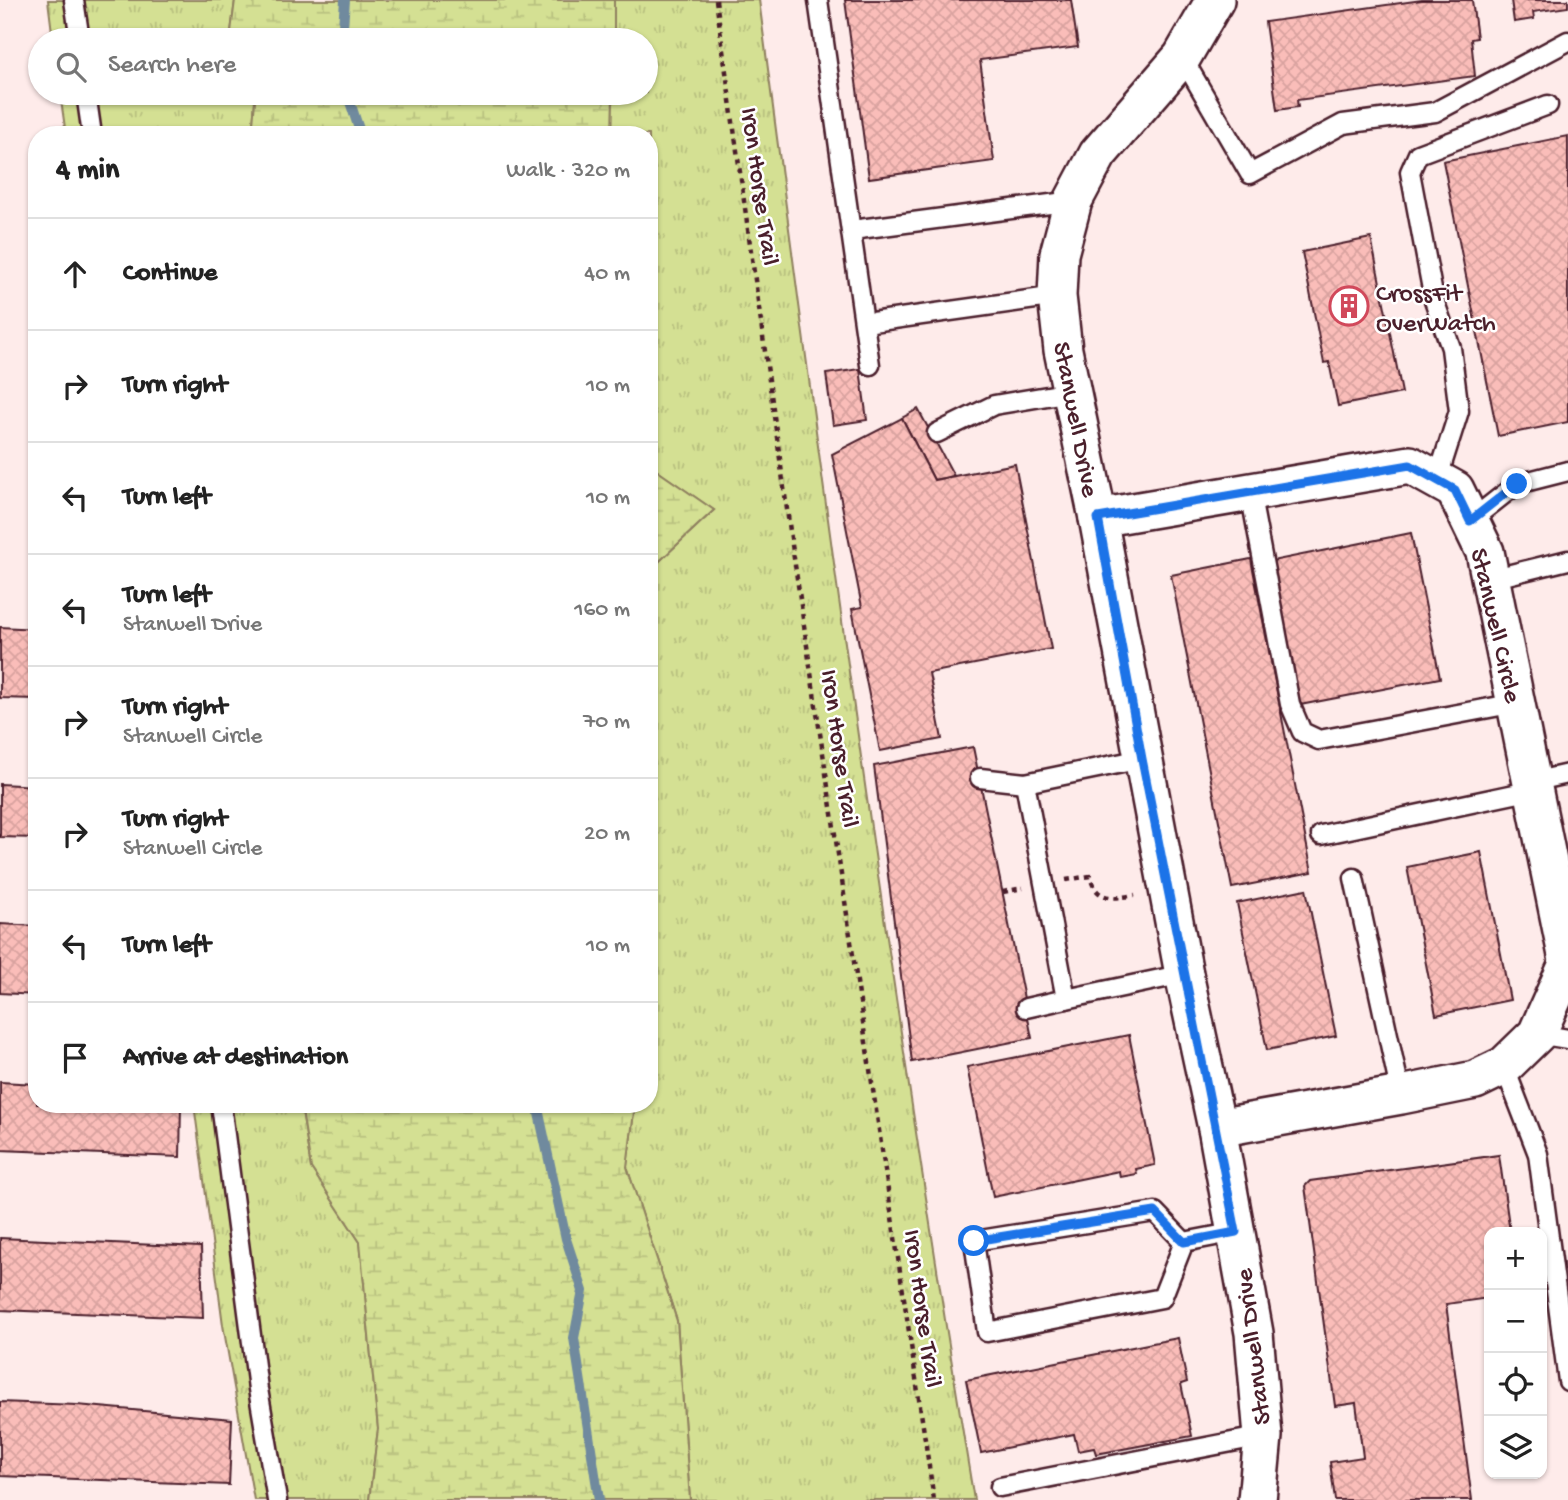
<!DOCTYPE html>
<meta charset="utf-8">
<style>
:root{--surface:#fff;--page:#f2f2f2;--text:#222;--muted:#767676;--line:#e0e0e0}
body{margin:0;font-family:"Gochi Hand",sans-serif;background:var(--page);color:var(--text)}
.controls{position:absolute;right:21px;bottom:21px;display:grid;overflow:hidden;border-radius:14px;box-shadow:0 2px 5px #0004}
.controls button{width:63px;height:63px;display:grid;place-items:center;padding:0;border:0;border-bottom:2px solid var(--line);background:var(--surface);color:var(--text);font:35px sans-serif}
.stop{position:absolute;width:21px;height:21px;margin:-16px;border:5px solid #1a73e8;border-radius:50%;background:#fff}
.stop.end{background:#1a73e8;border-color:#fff;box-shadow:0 2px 7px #0008}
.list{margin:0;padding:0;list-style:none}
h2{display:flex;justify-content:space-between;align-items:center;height:91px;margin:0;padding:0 28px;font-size:30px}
h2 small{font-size:23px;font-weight:400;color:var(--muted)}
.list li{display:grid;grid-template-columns:46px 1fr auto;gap:21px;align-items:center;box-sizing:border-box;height:112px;padding:0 28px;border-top:2px solid var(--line)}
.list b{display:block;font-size:26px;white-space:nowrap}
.list p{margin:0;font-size:23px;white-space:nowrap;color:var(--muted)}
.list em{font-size:23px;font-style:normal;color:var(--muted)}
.icon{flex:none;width:38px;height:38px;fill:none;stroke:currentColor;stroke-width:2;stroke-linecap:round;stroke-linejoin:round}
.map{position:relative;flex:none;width:1568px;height:1500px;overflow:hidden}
.search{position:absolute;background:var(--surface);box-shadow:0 2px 5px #0004;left:28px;top:28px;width:630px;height:77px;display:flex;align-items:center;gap:18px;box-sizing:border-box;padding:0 24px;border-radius:38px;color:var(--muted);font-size:26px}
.panel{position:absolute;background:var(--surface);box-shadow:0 2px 5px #0004;left:28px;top:126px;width:630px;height:987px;border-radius:28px}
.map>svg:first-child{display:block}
.grass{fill:url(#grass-tufts);stroke:#8f805f;stroke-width:2}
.wetland{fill:url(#wetland-marsh);stroke:#8f805f;stroke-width:2}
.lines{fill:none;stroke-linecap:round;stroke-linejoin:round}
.stream{stroke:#708a9e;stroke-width:10}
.building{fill:url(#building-cross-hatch);stroke:#4a1f2b;stroke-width:2}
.lane-casing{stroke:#4a1f2b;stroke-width:23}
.street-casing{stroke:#4a1f2b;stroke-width:42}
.path{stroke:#4a1f2b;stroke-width:4.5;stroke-dasharray:5 5;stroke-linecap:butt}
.lane{stroke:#fff;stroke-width:18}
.street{stroke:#fff;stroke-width:37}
.route{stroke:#1a73e8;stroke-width:9}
.labels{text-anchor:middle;stroke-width:5;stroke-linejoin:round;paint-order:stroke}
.street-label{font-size:26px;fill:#4a1f2b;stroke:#fff}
.poi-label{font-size:26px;fill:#4a1f2b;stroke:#fff;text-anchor:start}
</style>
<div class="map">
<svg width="1568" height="1500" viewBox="0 0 1568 1500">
<defs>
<pattern id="grass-tufts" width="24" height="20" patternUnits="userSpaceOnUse" patternTransform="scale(1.75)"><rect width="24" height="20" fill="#d4e093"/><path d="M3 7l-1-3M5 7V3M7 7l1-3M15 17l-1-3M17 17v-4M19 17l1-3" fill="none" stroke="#b8c07f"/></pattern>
<pattern id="wetland-marsh" width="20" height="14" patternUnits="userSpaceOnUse" patternTransform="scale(1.75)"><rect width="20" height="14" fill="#d4e093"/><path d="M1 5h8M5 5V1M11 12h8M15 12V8" fill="none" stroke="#b8c07f"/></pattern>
<pattern id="building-cross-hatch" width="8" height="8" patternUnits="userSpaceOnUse" patternTransform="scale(1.75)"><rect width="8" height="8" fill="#fabdb9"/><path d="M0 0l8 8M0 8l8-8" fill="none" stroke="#d8a29f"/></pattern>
</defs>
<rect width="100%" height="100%" fill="#feebea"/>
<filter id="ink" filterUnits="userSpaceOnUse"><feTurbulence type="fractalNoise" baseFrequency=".0143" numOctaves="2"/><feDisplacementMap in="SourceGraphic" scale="14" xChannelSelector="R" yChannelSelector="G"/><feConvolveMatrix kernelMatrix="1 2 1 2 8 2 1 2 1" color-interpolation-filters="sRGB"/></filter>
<g filter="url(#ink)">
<g class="grass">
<path d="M48 0H235L230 40H53Z"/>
<path d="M614 0H759C824 501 892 1001 974 1500H690L677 1321 627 1167 635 1104H649V985L652 965 649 907V571L714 510 649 465V135H612L613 93H646V40H614Z"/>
<path d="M60 93H251L255 101 252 135H66Z"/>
<path d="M194 1104H301L311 1168 360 1242 378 1429 369 1500H254L223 1325Z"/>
</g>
<g class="wetland">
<path d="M235 0H614V40H230Z"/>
<path d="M251 93H613L612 135H252L255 101Z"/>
<path d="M649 465 714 510 649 571Z"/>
<path d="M301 1104H635L627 1167 677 1321 690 1500H369L378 1429 360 1242 311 1168Z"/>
</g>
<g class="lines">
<g class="stream">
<path d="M342 40 345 0"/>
<path d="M347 93 361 135"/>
<path d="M537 1104 566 1239 583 1291 574 1338 599 1500"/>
</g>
</g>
<g class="building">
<path d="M845 0H1071L1078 47 980 60 994 161 869 178Z"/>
<path d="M1422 0H1472L1477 38 1471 39 1475 76 1297 100 1298 107 1277 110 1265 22Z"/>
<path d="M1511 0H1568V7L1533 12 1534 19 1514 22Z"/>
<path d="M1568 136V422L1498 436 1443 161Z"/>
<path d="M1371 238 1402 393 1338 406 1329 362 1324 363 1302 252Z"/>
<path d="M860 369 867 420 833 425 826 374Z"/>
<path d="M918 409 954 476 934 480 902 418Z"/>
<path d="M902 418 934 480 1015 464 1051 649 929 673 942 739 880 751 852 609 862 607 832 454Z"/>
<path d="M1411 533 1440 678 1300 705 1272 561Z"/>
<path d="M1251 559 1312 872 1232 888 1171 575Z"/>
<path d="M0 627 37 629V699L0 698Z"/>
<path d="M973 747 1032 1038 912 1062 874 766Z"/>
<path d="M0 784 37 786V838L0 837Z"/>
<path d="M1481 852 1510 1000 1436 1015 1407 867Z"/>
<path d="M1306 889 1336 1036 1267 1050 1237 903Z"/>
<path d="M0 924 37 926V995L0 993Z"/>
<path d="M1129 1035 1155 1165 1136 1169 1137 1174 1120 1177 1119 1171 993 1197 967 1067Z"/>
<path d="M0 1082 37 1084V1104H181L180 1157 0 1150Z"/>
<path d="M1499 1155 1510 1232H1489V1298L1446 1304 1472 1500H1335L1330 1462 1363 1457 1356 1403 1335 1406 1305 1186 1310 1181Z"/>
<path d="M0 1238 201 1247 203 1318 0 1310Z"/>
<path d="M1178 1338 1187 1382 1181 1384 1192 1436 1096 1454 1094 1448 1078 1451 1074 1434 981 1453 966 1380Z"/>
<path d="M0 1402 77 1405 232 1419 229 1485 0 1476Z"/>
</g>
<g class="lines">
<g class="lane-casing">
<g id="lane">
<path d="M74 0 80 40"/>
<path d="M818 0 870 365"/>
<path d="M1182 57 1250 174 1343 124 1435 112 1568 41"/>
<path d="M86 93 92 135"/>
<path d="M852 230 1073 201"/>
<path d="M865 323 1057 296"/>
<path d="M937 433 994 405 1071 392"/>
<path d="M1437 480 1459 411 1451 348 1434 300 1410 172 1418 154 1548 105"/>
<path d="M1250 492 1290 704 1302 732 1319 740 1516 703"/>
<path d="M1470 521 1517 484 1568 471"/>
<path d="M1491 579 1568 560"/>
<path d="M1142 759 1025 783 1066 999 1184 974"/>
<path d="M980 778 1025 783"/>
<path d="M1532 782 1568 774"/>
<path d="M1321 835 1533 790"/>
<path d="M1354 878 1401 1095"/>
<path d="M1026 1008 1066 999"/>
<path d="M1537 1034 1568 1039"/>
<path d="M1504 1066 1538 1154 1568 1381"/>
<path d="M221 1104 258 1389 277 1500"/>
<path d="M1184 1242 1162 1298 987 1332 974 1241 1155 1212 1184 1242 1236 1232"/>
<path d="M1000 1487 1263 1436"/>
</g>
</g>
<g class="street-casing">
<g id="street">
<path d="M1215 0 1182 57 1098 154 1073 201 1059 254 1057 296 1063 350 1098 518 1184 974 1217 1128 1254 1333 1263 1436 1257 1500"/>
<path d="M1098 518 1410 465 1455 490 1485 552 1568 960"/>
<path d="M1217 1128 1401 1095 1475 1080 1504 1066 1537 1034 1568 964"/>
</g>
</g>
<g class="path">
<path d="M716 0 791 538 934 1500"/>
<path d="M1066 880 1090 876C1096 901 1112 899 1135 895"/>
<path d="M1003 892 1023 888"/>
</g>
<use href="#lane" class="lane"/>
<use href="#street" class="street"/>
</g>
</g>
<g class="lines" filter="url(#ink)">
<path class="route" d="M974 1241 1155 1212 1184 1242 1236 1232 1142 759 1098 518 1410 465 1455 490 1470 521 1517 484"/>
</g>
<defs>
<g id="building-ring" transform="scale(2.0125)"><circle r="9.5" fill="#fff" stroke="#d1495b" stroke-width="1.5"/><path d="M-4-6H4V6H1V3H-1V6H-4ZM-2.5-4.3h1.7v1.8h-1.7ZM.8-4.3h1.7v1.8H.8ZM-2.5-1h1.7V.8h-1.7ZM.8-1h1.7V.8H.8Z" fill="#d1495b"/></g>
</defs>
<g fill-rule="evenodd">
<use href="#building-ring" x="1349" y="306"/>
</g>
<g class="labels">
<g class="street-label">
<text transform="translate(762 186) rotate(82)" y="9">Iron Horse Trail</text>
<text transform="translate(1078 419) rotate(79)" y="9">Stanwell Drive</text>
<text transform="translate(1498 625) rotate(77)" y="9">Stanwell Circle</text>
<text transform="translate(842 748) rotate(82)" y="9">Iron Horse Trail</text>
<text transform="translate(925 1308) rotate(82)" y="9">Iron Horse Trail</text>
<text transform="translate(1251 1347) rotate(-97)" y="9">Stanwell Drive</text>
</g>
<g class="poi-label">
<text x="1376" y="300">CrossFit<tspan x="1376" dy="30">OverWatch</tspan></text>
</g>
</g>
</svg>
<div class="controls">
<button>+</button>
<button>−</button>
<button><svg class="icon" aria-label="locate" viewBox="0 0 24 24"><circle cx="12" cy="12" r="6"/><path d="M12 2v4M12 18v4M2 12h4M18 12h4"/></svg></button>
<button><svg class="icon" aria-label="layers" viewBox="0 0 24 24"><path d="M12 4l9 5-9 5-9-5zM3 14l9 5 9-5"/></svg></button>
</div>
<div class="stop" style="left:974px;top:1241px"></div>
<div class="stop end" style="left:1517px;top:484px"></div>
<div class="search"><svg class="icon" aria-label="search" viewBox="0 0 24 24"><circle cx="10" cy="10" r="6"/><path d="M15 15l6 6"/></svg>Search here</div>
<section class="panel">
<h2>4 min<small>Walk · 320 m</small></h2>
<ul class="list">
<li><svg class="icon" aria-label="ahead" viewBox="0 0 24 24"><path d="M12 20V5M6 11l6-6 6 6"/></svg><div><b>Continue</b></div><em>40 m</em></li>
<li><svg class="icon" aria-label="right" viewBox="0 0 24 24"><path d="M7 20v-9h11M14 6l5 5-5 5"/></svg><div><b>Turn right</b></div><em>10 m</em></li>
<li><svg class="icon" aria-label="left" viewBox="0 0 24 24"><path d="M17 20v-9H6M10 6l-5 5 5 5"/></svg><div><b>Turn left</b></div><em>10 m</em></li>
<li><svg class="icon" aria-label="left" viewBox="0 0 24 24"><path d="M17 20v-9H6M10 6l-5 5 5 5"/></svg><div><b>Turn left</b><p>Stanwell Drive</p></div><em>160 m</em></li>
<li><svg class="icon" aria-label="right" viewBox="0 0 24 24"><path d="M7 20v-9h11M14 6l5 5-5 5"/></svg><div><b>Turn right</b><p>Stanwell Circle</p></div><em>70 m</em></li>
<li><svg class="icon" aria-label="right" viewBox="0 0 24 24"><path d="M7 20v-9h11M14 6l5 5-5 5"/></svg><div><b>Turn right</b><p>Stanwell Circle</p></div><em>20 m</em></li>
<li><svg class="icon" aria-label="left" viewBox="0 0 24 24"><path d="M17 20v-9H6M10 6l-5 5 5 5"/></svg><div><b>Turn left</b></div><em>10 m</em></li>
<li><svg class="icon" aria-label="arrive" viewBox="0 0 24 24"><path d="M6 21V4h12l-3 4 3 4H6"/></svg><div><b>Arrive at destination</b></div></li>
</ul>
</section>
</div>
